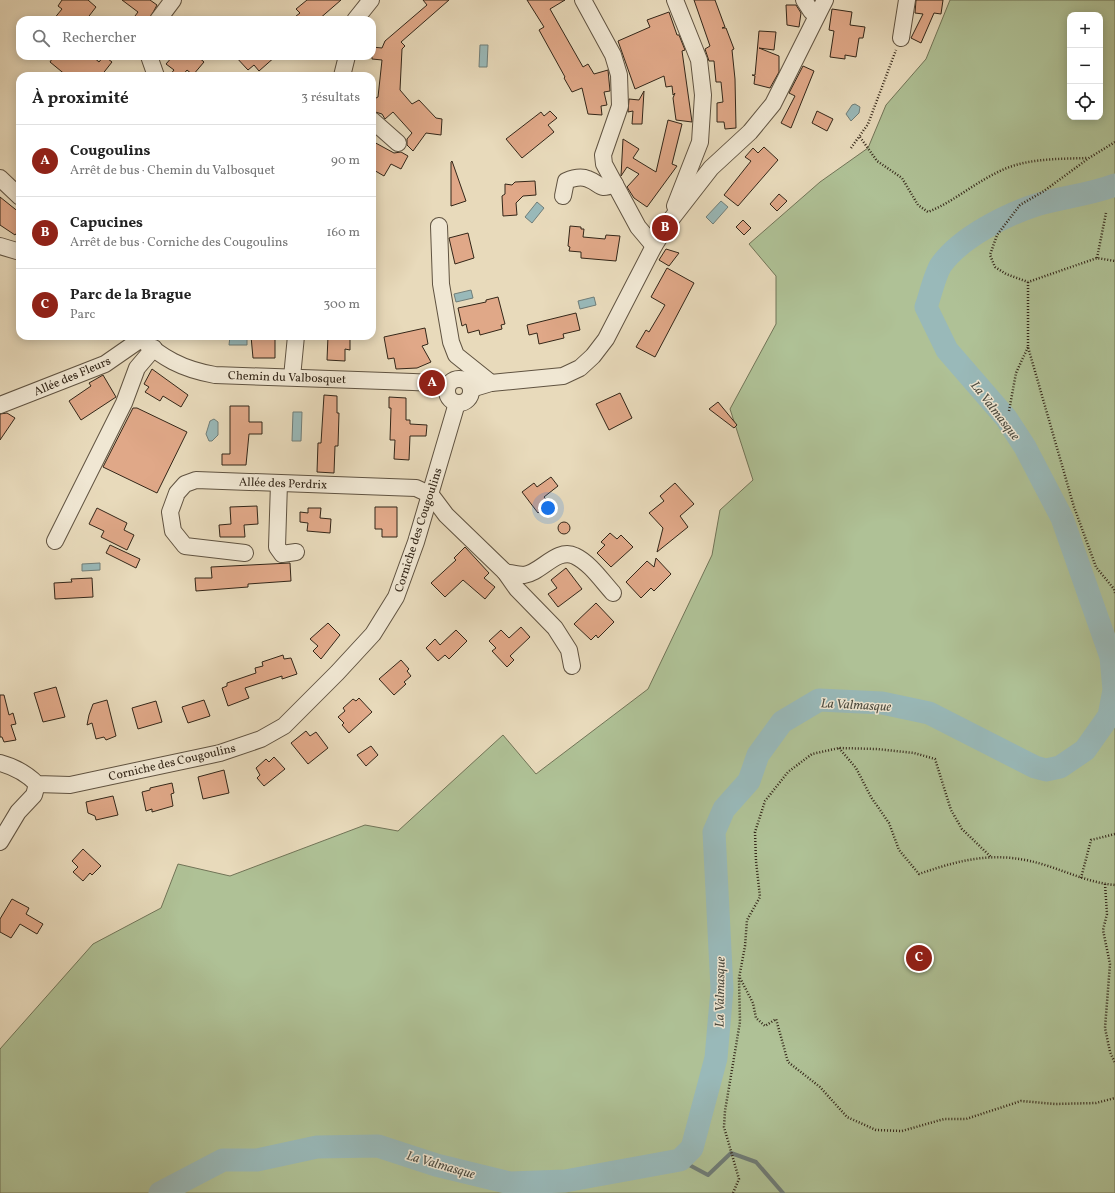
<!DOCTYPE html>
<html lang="fr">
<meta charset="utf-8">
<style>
:root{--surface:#fff;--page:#f2f2f2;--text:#222;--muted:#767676;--line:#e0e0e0;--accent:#8f2418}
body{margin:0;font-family:Vollkorn,serif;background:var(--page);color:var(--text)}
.controls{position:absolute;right:12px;top:12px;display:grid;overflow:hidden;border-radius:8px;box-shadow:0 2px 10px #0003}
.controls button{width:36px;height:36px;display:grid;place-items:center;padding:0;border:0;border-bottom:1px solid var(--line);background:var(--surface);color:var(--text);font:20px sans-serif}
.you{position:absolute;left:548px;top:508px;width:14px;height:14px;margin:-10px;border:3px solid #fff;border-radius:50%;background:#1a73e8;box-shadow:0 0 0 6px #1a73e833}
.badge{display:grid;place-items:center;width:26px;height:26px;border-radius:50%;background:var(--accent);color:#fff;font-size:13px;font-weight:700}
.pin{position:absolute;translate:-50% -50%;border:2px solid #fff;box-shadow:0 1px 4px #0006}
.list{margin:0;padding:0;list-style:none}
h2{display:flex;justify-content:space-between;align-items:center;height:52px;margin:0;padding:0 16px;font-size:17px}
h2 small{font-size:13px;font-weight:400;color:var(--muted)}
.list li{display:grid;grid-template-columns:26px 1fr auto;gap:12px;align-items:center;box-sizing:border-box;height:72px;padding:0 16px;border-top:1px solid var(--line)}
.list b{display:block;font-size:15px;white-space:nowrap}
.list p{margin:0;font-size:13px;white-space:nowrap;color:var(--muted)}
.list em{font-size:13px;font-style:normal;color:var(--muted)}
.icon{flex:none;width:22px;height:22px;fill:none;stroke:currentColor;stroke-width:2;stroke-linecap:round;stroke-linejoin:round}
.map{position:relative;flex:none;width:1115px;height:1193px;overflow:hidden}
.search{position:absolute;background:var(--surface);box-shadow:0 2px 10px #0003;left:16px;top:16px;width:360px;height:44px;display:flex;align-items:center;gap:10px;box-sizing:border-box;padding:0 14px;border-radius:12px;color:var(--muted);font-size:15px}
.panel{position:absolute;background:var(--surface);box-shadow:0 2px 10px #0003;left:16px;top:72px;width:360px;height:268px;border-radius:12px}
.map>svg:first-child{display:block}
.green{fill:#afc196;stroke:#717457;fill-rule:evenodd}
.water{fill:#99b9b9;stroke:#707e79}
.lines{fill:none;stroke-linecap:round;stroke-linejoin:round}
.stream{stroke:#707e79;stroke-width:4}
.river{stroke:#99b9b9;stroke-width:23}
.building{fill:#e0a888;stroke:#332618}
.minor-casing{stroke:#605341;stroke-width:18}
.path{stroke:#332618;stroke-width:2.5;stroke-dasharray:1 2;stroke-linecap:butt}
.minor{stroke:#f0e7d3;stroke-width:16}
.labels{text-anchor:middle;stroke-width:3;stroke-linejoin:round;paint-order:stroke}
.street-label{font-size:12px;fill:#332618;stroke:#f0e7d3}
.water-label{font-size:13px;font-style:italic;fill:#4c4b40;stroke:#f0e7d3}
</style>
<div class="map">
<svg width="1115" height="1193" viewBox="0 0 1115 1193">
<rect width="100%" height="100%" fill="#e8dabb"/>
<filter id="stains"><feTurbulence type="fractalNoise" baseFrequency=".005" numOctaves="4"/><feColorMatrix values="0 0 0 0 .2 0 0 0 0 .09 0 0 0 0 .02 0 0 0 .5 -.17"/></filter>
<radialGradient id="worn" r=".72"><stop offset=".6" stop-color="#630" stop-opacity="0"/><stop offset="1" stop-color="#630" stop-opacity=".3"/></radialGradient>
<path class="green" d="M950 0H1115V1193H0V1049L93 944 161 908 178 864 230 876 365 825 398 831 503 735 536 774 648 689 712 555 720 510 753 480 730 409 776 324V276L749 244 820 182 868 148 886 105 926 59ZM1070 15H1100V117H1070Z"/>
<g class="water">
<path d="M480 45H488L487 67H479Z"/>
<path d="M855 104 860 107 859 113 851 121 846 114 852 105Z"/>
<path d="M721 201 728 207 713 224 706 217Z"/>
<path d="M537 202 544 208 532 223 525 217Z"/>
<path d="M471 290 473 298 456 302 454 294Z"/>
<path d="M594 297 596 305 580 309 578 301Z"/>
<path d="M230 336 247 337V345H229Z"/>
<path d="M293 412H302L301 441H292Z"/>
<path d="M214 419 218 422V435L212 441H209L206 434 210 421Z"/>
<path d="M100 563V570L82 571V564Z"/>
</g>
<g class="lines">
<path class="stream" d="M680 1160 708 1175 731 1153 756 1162 783 1193"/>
<path class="river" d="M160 1193 223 1160H257L317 1147 378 1146 436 1165 510 1183 565 1181 680 1160 692 1148 716 1058 722 989 714 832 724 809 749 781 758 755 782 722 819 700 882 703 929 713 1035 767 1046 770 1060 767 1085 750 1109 716 1114 690 1111 657 1062 518 1025 447 1006 418 947 350 926 307C930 296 935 274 941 265 960 238 1005 215 1036 205 1062 197 1089 195 1115 185"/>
</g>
<g class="building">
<path d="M62 0H88L96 7 86 20H53L62 9 58 6Z"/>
<path d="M122 0H150L157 5 149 20H132L138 12Z"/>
<path d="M307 0H341L318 20H291L300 13 296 9Z"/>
<path d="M423 0H449L401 42 405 46 402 49 400 90 412 104 419 100 436 118 442 119 441 135 426 133 413 151 407 145V139L412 133 393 112 385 119 382 114 372 111V100L378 97 382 60 372 59V47L382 48 385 41 427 5Z"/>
<path d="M527 0H565L550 9 583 67 588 64 594 74 608 70 610 91 604 92 607 105 601 106 602 115 588 114 582 88 572 92 564 78 565 77 539 30 544 27Z"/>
<path d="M694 0H715L725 27 722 28H726L734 49 732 50 735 79 736 128 725 129 724 122H717V103L723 102 721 82H716L714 61H709L705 49 710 46Z"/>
<path d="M916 0H943L941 14 934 13 921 43 911 38 923 14 915 13Z"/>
<path d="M786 5H796L801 13 799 27 787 25Z"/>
<path d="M832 9 852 12 850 25 865 27 863 38H859L856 57 845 55V59L830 57 834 31 829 30Z"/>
<path d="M669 12 677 35H679L685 50 682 51 692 122 676 120 673 98 675 93 673 95 672 86 666 87 664 76 635 89 618 41 650 27 647 20Z"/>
<path d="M759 31 776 32 774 50 759 48 779 56V72L770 88 754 84 755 76 752 75H755Z"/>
<path d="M54 56H92L99 62 104 56 112 62 101 76H67L50 62Z"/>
<path d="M173 56H197L204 62 193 75 187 70 182 76H169L174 70 166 64Z"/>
<path d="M235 56H276L259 71 254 65 248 70Z"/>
<path d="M803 66 814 71 791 128 781 123 795 96 789 93Z"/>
<path d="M644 91 642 124H632L633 111 628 112 629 99 639 100Z"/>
<path d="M550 111 557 118 548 125 554 132 522 158 506 139 541 112 544 116Z"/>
<path d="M817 111 833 119 827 131 812 123Z"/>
<path d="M668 120 682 124 672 164 677 166 647 207 634 198 627 187 639 174 627 167 621 176 623 139 639 149 633 158 656 172Z"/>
<path d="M372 141 394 153 401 152 408 156 401 169 391 164 384 176 372 169Z"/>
<path d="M764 147 778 160 738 206 724 195 751 161 745 157 753 148 758 153Z"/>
<path d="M452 161 466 201 451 206V162Z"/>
<path d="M535 181 536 195 523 196 516 203 517 215 503 216 502 196 505 194V184L512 185 515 182Z"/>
<path d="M779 194 787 201 777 211 770 204Z"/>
<path d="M0 197 20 213V229L15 235 0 225Z"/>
<path d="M743 220 751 228 744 235 736 227Z"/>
<path d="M570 226 581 227V229H584L583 237 605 239 606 235 620 236 616 261 581 258V252L569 251 570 247 568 246Z"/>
<path d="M468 233 474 258 455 264 449 238Z"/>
<path d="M666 249 679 253 669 266 659 260Z"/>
<path d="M667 268 694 283 655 357 636 347 646 330 649 332 665 305 651 297Z"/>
<path d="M498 297 505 324 501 325 502 329 480 335 479 330 468 333 466 324 462 326 458 308 486 302V300Z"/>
<path d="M576 313 580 330 563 334 564 338 539 344 537 333 529 335 527 325Z"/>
<path d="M425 328 428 344 422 346 431 362 417 368 396 369 394 358 388 359 384 337Z"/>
<path d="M251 336H275V358H253Z"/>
<path d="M328 336H350V350L345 349V361L327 360Z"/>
<path d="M152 369 188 395 181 407 163 396 160 401 145 392 149 387 144 384Z"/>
<path d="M103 375 116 397 81 420 69 401 91 386 89 383Z"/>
<path d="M620 393 632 418 609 430 596 404Z"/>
<path d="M324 395 337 396V413H339L338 446H335L334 473 317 472 318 443H321Z"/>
<path d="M389 397 406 398V420H410V424L427 425 426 436H410L409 460 394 459 395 440H390L391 408H389Z"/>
<path d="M718 402 737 425 734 428 709 409Z"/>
<path d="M230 406H249V422H262V434H249L246 465H222V454H230Z"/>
<path d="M133 408H137L187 432 157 493 103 467Z"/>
<path d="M7 413 15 418 0 440V414Z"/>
<path d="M551 477 558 486 544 497 549 503 538 513 522 492 534 483 537 487Z"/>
<path d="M675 483 694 504 680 516 688 527 657 552 663 528 649 513 664 501 660 496Z"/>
<path d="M257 506 258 524 244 525 245 537H220L219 525 231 524 230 507Z"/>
<path d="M375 507H397V537H382V529H375Z"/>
<path d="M97 508 127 523 124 530 134 535 127 550 101 537 104 531 89 524Z"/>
<path d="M308 508H321L320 518 331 519 330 533 307 531 308 523 300 522V512L308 513Z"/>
<circle cx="564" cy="528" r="6"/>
<path d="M610 533 617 539 621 535 633 547 611 567 597 553 605 545 601 542Z"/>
<path d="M110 545 140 559 136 568 106 553Z"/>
<path d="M465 547 489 573 484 578 495 587 485 599 463 580 445 597 431 583 456 560 454 558Z"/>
<path d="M656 558 671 574 654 591 651 588 641 598 626 582 647 561 654 567Z"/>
<path d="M290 563 291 581 248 584V587L196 591 195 578H212L211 567Z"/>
<path d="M566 568 582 589 558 607 548 594 557 588 551 580Z"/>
<path d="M92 578 93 597 55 599 54 583 72 582 71 579Z"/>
<path d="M596 603 614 622 598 638 596 635 591 640 574 624Z"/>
<path d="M328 623 340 635 321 659 313 651 318 646 310 639Z"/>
<path d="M521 627 530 637 510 656 514 660 507 667 492 651 496 648 489 641 501 630 509 638Z"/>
<path d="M456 630 467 641 449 659 445 655 438 661 426 648 435 639 440 645Z"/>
<path d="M283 655 284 659 291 658 297 674 282 679V676L245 688 249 698 228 706 222 688 227 686V683L256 673 255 668 263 666 262 662Z"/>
<path d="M401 660 409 669 407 671 411 676 404 682 406 684 394 695 379 679Z"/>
<path d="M56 687 65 717 43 722 34 693Z"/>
<path d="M0 695H4L9 715 13 713 16 724 11 725 16 740 4 742 2 737H0Z"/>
<path d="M359 698 372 712 349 733 342 725 344 723 338 717 345 711 343 708 353 699 356 701Z"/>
<path d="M107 700 116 736 106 740 104 737 96 739 92 723 87 725 89 715 93 704Z"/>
<path d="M204 700 210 716 188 723 182 707Z"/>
<path d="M156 701 162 722 138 729 132 708Z"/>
<path d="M306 731 310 736 316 732 328 748 308 764 291 743Z"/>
<path d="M371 746 378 755 366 766 357 755Z"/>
<path d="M274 757 285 769 264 786 257 778 260 775 256 768 266 759 269 762Z"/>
<path d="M224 770 229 793 203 799 198 777Z"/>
<path d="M172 783 174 793 171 794 173 806 152 812V809L146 811 142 792 150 790V788Z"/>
<path d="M113 796 118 815 96 820 95 816 88 813 86 802Z"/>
<path d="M83 849 101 866 92 875 90 873 83 881 73 872 78 867 72 861Z"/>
<path d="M12 899 29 908 26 914 43 924 37 934 20 924 11 938 0 932V919Z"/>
</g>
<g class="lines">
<g class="minor-casing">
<g id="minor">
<path d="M583 0 613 55 619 75 620 106 603 155 604 164 638 227 654 246"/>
<path d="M675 0 699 60 703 95 700 142 675 206"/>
<path d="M804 0 811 11 817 15"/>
<path d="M158 20 173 0"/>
<path d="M355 20 371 0"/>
<path d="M901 38 907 0"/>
<path d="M149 56 156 76"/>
<path d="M342 76 347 56"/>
<path d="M372 120 398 143"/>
<path d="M0 178 20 197"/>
<path d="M563 196 566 181C573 178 581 176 588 179 602 184 597 191 615 184"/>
<path d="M439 226 441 284 451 342 456 355 491 383"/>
<path d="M0 246 20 252"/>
<path d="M137 336C163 358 181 369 215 375L413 382 432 383 447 387"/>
<path d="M292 377 296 336"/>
<circle cx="459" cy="391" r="12"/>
<path d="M471 389 491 383 563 376 580 368 593 356 606 339 654 246 669 222 711 168 750 132 773 104 825 0"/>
<path d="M0 405 105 364 141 339"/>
<path d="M279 483 277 547 282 554 296 552"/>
<path d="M55 541 124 403 137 368 154 348"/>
<path d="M245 553 185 546 173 531 170 512 177 493 185 484 196 480 416 488 431 495 446 515 505 572 517 589 555 628 569 650 572 666"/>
<path d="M505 572C511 573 518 575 524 575 541 573 557 547 575 556 590 563 602 581 613 593"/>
<path d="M0 763C15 767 26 773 37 784L70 785 220 753 261 739 284 726 337 673 373 634 396 597 416 542 457 403"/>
<path d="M0 842 18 812 34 795 37 784"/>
</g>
</g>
<g class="path">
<path d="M860 137 877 161 902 178 918 205 928 212C953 202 973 184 998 172 1025 158 1058 159 1088 158"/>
<path d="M1115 142 1089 158 1044 191 1020 205 997 235 990 255 995 267 1006 274 1028 282 1097 258 1115 261"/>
<path d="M851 148 868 124 896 50"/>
<path d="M1097 258 1106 213"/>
<path d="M1028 282V347L1074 507 1096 567 1114 589 1115 593"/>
<path d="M1009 411 1016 373 1028 347"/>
<path d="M839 748 856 768 871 797 889 823 899 850 919 874C965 858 1000 850 1048 866 1070 873 1091 883 1115 885"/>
<path d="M1081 878 1091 840 1115 834"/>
<path d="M1105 884 1107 914 1103 930 1110 964 1105 1028 1110 1052 1115 1063"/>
<path d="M740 978 753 1003 756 1018 765 1026 776 1019 788 1062 820 1087 847 1117 876 1130 902 1131 944 1119H966L1021 1101 1055 1104 1096 1103 1115 1098"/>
<path d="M733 1193 739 1179 724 1127 725 1111 740 1022 739 978 745 946 747 920 760 897 756 861 755 832 765 801 788 772 812 754 839 748 877 749 914 753 935 759 951 810 962 829 991 857"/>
</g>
<use href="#minor" class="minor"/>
</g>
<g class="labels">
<g class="street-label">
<text transform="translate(72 376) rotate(-23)" y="4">Allée des Fleurs</text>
<text transform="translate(287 377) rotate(2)" y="4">Chemin du Valbosquet</text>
<text transform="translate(283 483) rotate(2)" y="4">Allée des Perdrix</text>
<text transform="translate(418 530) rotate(-72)" y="4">Corniche des Cougoulins</text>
<text transform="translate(172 762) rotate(-13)" y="4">Corniche des Cougoulins</text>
</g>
<g class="water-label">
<text transform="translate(996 410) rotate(52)" y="5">La Valmasque</text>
<text transform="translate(856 704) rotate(3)" y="5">La Valmasque</text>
<text transform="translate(719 992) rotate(-89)" y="5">La Valmasque</text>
<text transform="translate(441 1164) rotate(16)" y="5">La Valmasque</text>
</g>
</g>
<rect width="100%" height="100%" filter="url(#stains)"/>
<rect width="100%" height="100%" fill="url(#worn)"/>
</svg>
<div class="controls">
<button>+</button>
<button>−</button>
<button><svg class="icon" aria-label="locate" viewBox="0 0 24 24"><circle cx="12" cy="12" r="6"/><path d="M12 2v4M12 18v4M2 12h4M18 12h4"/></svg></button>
</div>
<div class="you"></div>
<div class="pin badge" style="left:432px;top:383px">A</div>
<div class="pin badge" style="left:665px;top:228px">B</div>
<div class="pin badge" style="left:919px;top:958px">C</div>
<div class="search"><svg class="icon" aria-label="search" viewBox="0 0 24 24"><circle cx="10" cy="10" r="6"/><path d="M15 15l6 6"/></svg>Rechercher</div>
<section class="panel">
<h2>À proximité<small>3 résultats</small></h2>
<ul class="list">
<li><span class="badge">A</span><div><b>Cougoulins</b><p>Arrêt de bus · Chemin du Valbosquet</p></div><em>90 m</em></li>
<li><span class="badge">B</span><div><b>Capucines</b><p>Arrêt de bus · Corniche des Cougoulins</p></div><em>160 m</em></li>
<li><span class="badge">C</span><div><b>Parc de la Brague</b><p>Parc</p></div><em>300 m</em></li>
</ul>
</section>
</div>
